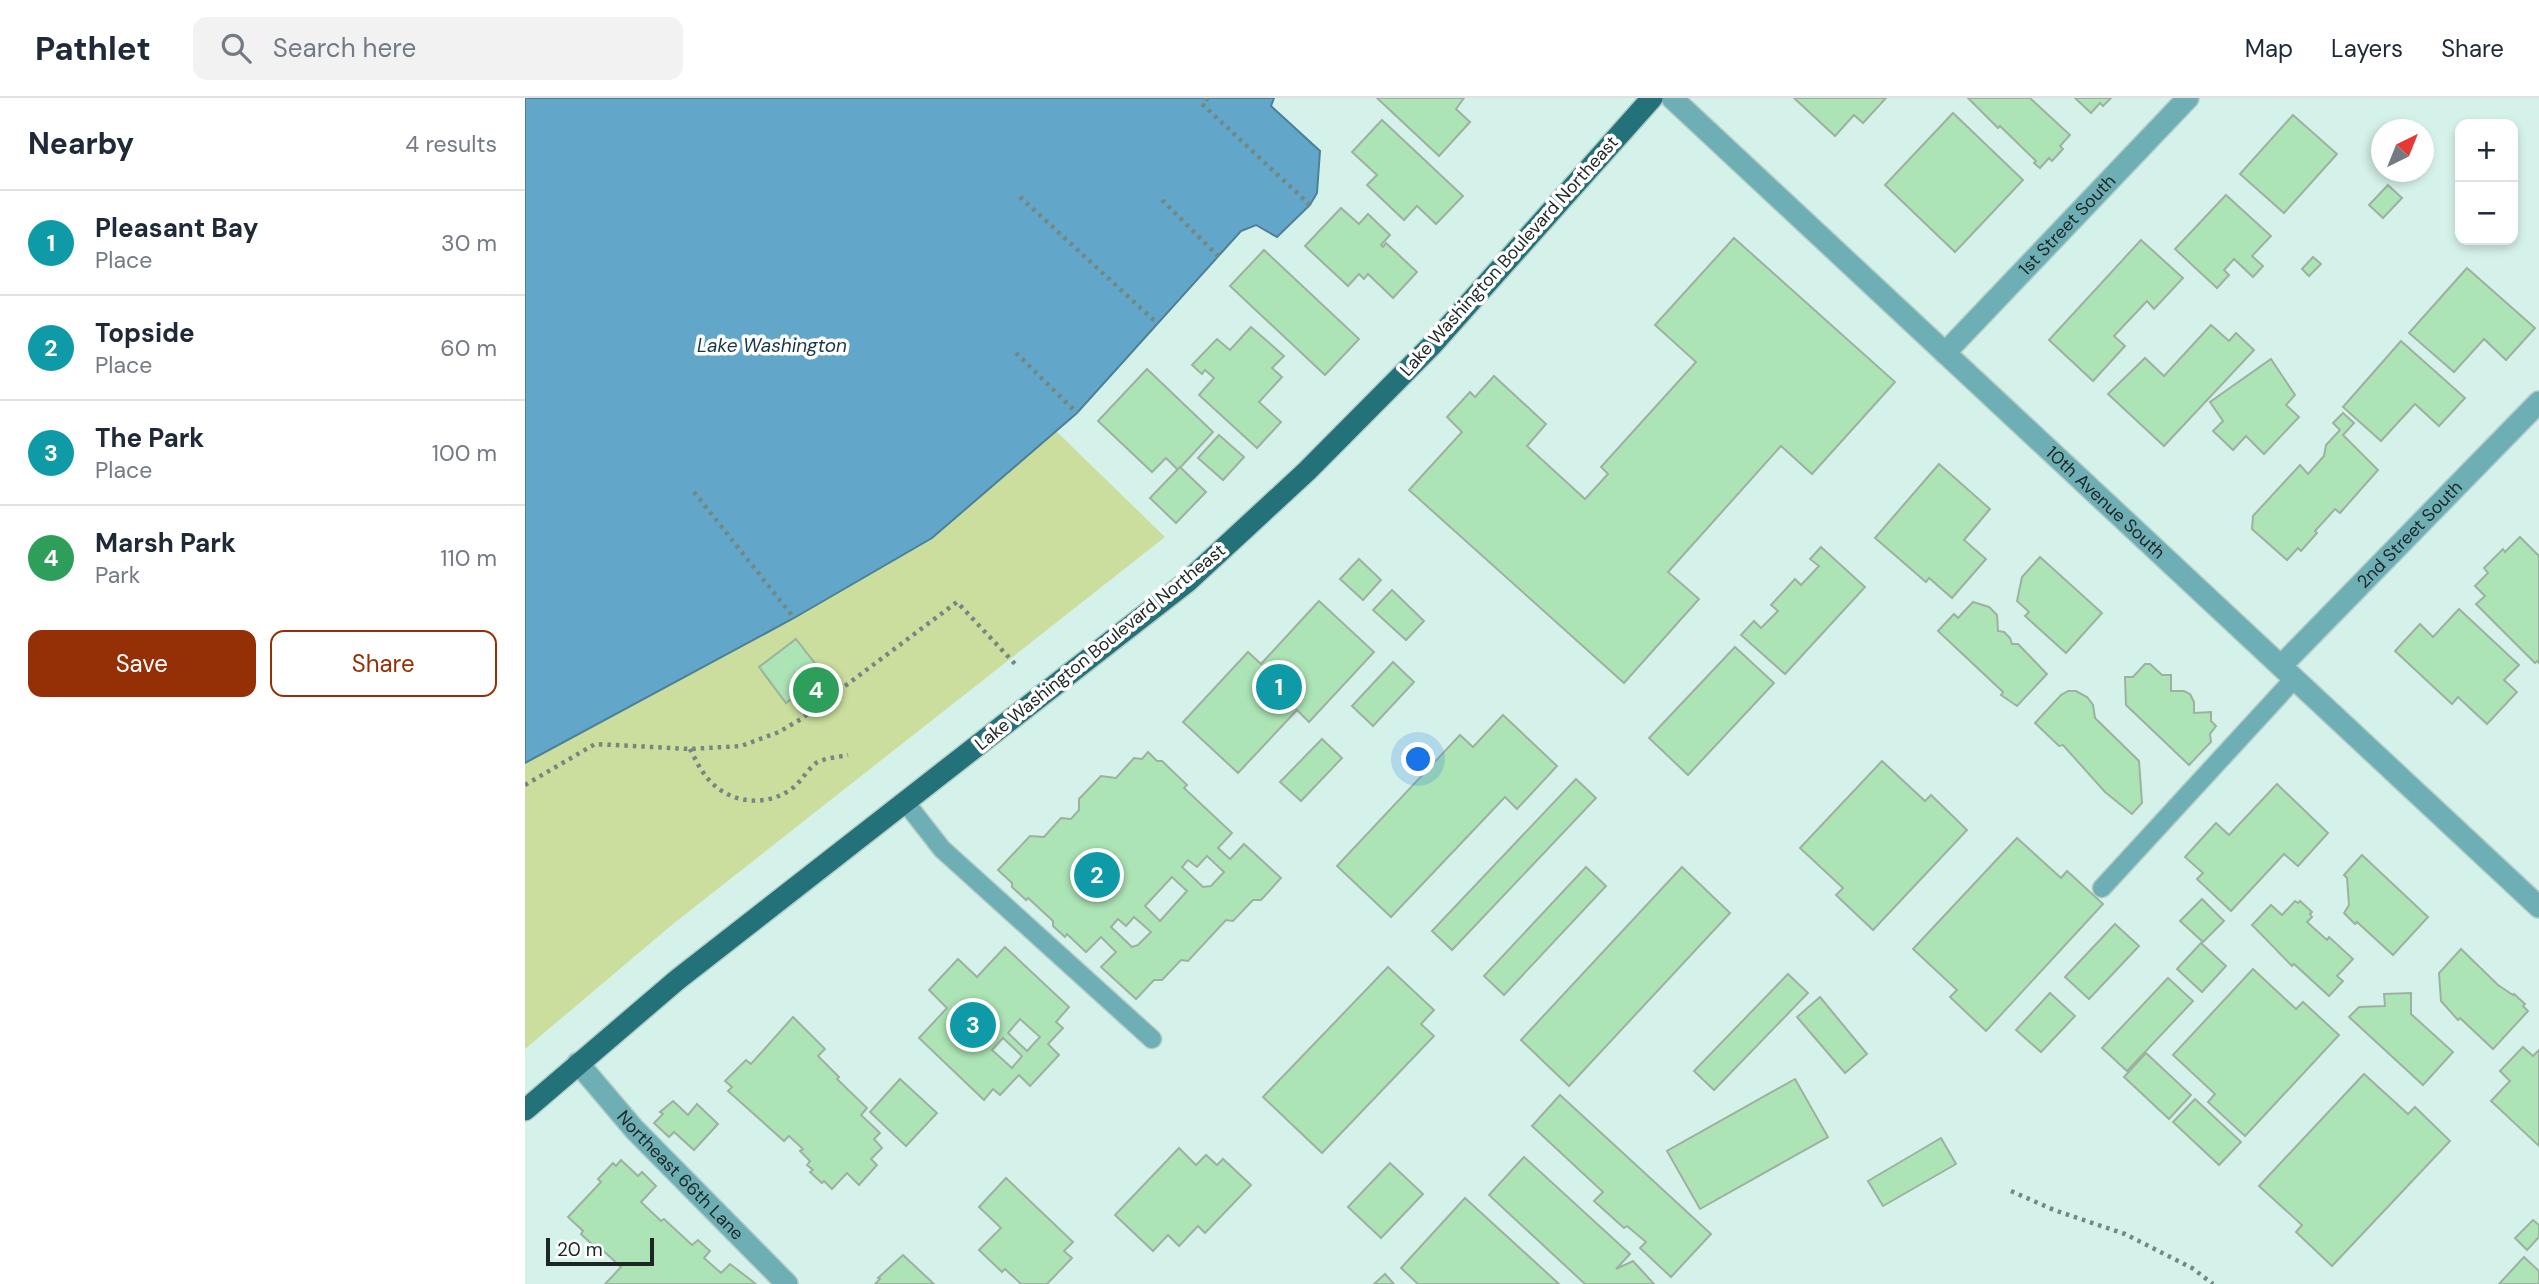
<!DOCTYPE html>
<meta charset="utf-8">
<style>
:root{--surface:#fff;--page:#f2f2f3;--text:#1f2937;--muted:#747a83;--line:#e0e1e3;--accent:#953006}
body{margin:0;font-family:"DM Sans",sans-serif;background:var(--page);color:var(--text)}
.controls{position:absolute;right:21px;top:21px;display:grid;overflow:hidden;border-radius:14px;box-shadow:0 4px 10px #0003}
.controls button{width:63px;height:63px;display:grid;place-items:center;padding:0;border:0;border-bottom:2px solid var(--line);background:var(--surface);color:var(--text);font:35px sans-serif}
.compass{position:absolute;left:1846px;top:21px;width:63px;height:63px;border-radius:50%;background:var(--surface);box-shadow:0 4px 10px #0003;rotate:43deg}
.scale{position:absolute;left:21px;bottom:18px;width:108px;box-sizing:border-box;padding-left:7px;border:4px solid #1c2724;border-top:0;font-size:19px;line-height:24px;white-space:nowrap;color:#1c2724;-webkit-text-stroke:5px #fff;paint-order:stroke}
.you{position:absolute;left:894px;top:662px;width:24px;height:24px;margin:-18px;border:5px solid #fff;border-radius:50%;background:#1a73e8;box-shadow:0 0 0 10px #1a73e833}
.badge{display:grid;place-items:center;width:46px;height:46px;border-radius:50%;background:var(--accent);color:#fff;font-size:23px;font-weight:700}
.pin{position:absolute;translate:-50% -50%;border:4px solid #fff;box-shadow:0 2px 7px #0006}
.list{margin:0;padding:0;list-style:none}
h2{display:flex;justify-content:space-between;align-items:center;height:91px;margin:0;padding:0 28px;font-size:30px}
h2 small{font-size:23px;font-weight:400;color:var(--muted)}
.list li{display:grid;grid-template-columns:46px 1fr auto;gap:21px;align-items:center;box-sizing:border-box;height:105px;padding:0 28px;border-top:2px solid var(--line)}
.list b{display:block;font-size:26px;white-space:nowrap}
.list p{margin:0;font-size:23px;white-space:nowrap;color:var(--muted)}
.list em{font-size:23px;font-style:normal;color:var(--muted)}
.actions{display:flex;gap:14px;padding:21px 28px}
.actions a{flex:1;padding:16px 0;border:2px solid var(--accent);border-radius:14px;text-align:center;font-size:24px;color:var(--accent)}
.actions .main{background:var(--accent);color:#fff}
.icon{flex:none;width:38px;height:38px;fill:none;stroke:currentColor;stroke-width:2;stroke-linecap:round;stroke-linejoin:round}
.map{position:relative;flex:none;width:2014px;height:1186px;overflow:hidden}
header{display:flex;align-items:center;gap:42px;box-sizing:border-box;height:98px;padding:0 35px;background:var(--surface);border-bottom:2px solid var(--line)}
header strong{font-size:33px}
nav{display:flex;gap:38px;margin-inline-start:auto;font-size:24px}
.search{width:490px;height:63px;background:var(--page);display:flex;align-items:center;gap:18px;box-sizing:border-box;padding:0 24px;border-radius:14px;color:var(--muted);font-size:26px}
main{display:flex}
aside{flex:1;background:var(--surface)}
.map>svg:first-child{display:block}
.green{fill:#cbde9e}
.water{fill:#62a6c9;stroke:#4d8098;stroke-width:2}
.building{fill:#ace4b5;stroke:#9eb1a0;stroke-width:2;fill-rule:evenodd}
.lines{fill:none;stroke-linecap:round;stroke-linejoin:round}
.lane-casing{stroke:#b4cdc6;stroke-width:21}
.street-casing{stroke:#b4cdc6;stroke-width:24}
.primary-casing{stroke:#b4cdc6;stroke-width:24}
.path{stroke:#748882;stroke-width:4.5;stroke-dasharray:3.5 5;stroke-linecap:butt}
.lane{stroke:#6eaeb5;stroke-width:18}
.street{stroke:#6eaeb5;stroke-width:21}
.primary{stroke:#237179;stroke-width:21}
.labels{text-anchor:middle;stroke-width:7;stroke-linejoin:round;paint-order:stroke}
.street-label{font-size:18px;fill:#1c2724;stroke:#fff}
.water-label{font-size:19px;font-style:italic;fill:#163645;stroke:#fff}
</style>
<header>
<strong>Pathlet</strong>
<div class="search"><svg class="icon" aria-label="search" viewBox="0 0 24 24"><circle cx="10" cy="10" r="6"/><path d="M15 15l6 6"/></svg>Search here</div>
<nav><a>Map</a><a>Layers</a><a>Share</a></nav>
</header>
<main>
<aside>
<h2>Nearby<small>4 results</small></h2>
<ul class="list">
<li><span class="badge" style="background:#0f9aa8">1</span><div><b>Pleasant Bay</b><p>Place</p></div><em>30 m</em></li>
<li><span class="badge" style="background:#0f9aa8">2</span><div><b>Topside</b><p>Place</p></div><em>60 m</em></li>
<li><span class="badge" style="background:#0f9aa8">3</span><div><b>The Park</b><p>Place</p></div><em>100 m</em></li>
<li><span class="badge" style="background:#2e9e5b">4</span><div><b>Marsh Park</b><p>Park</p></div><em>110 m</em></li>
</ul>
<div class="actions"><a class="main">Save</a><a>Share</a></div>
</aside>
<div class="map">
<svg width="2014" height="1186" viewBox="0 0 2014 1186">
<rect width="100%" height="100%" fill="#d5f2ea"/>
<path class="green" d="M531 333 640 439 148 826 0 951V665L269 520 407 440Z"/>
<path class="water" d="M0 0H749L746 8 795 53 792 95 785 107 752 139 731 127 716 133 552 315 407 440 269 520 0 665Z"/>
<g class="building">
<path d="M852 0H939L931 11 945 24 914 58Z"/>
<path d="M1269 0H1361L1338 25 1329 17 1310 38Z"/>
<path d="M1443 0H1505L1545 37 1535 48 1538 51 1527 63 1524 60 1515 70 1509 65 1511 63 1475 28 1473 30Z"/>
<path d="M1550 0H1586L1578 8 1575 5 1566 15Z"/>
<path d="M1428 15 1498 82 1430 154 1360 87Z"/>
<path d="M1768 17 1812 56 1759 115 1715 76Z"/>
<path d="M857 22 938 98 911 126 892 108 879 122 842 87 852 77 827 54Z"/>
<path d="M1863 87 1877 100 1858 120 1844 107Z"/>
<path d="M1701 97 1746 138 1727 158 1738 168 1728 179 1709 161 1699 172 1704 177 1692 190 1650 151Z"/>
<path d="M816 110 834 126 843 116 865 137 856 147 858 149 861 145 892 174 868 200 843 176 839 181 834 176 823 188 780 148Z"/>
<path d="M1209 140 1370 284 1287 376 1256 348 1143 474 1174 501 1099 585 884 392 937 334 922 319 945 294 950 299 969 278 1021 326 1002 348 1060 401 1083 376 1076 369 1171 264 1130 227Z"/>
<path d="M1616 142 1658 180 1629 211 1622 203 1589 238 1600 248 1568 283 1524 242Z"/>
<path d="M739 152 834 241 800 277 705 188Z"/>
<path d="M1788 159 1796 166 1784 178 1777 171Z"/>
<path d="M1942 170 2010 230 1981 262 1959 241 1929 274 1884 235Z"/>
<path d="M1686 227 1704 243 1711 235 1729 252 1639 348 1583 296 1620 260 1639 278Z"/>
<path d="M726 229 759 258 747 270 757 279 734 304 756 324 732 350 674 297 689 280 680 272 677 276 667 267 692 241 705 252Z"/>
<path d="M1876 243 1940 300 1914 328 1890 306 1856 343 1818 309Z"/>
<path d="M1746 261 1770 297 1761 307 1774 319 1739 356 1721 338 1708 352 1688 333 1698 323 1685 304Z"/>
<path d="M622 271 688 334 653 372 641 360 627 374 573 323Z"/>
<path d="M1818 315 1829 325 1818 337 1853 372 1815 415 1810 411 1790 433 1792 435 1776 453 1773 450 1762 462 1727 431 1728 418 1775 367 1783 376 1799 358 1801 347 1815 332 1808 325Z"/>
<path d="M694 337 719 359 698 382 673 360Z"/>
<path d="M1414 366 1465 411 1439 442 1461 461 1427 500 1404 480 1401 484 1350 440Z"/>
<path d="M655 369 681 394 651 425 625 400Z"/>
<path d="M1995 439 2014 458V565L2012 563 2010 565 1951 506 1960 498 1950 488 1963 475 1959 470 1978 451 1980 454Z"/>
<path d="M1296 449 1340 489 1260 576 1216 537 1229 523 1236 530 1253 513 1246 507 1270 481 1276 487 1294 468 1285 461Z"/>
<path d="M1515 459 1577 515 1541 555 1500 518 1504 514 1492 503 1497 479Z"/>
<path d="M834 461 856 482 838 502 815 481Z"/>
<path d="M867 492 899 523 881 542 848 512Z"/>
<path d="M794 503 849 554 784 624 772 612 713 675 658 624 723 554 736 566Z"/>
<path d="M1448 504 1464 509 1472 517 1473 533 1479 534 1485 540 1487 546H1493L1522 576 1492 608 1476 597 1478 594 1413 533 1429 516 1433 520Z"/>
<path d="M1934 511 1994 567 1979 582 1992 594 1962 626 1933 599 1927 606 1870 553 1895 526 1908 539Z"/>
<path d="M271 541 299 577 261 605 234 569Z"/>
<path d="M1210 549 1249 585 1163 677 1124 640Z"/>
<path d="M868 564 889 584 848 628 827 608Z"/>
<path d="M1620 566H1625L1637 577H1646V593H1659L1665 596 1669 604V615L1686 614V623L1691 628 1685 636 1686 644 1664 667 1601 607 1600 579H1608Z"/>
<path d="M1543 593H1551L1562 599 1568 607 1570 620 1614 663 1617 705 1607 716 1580 694 1538 647 1534 648 1510 625 1536 597Z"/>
<path d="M978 617 1032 668 992 711 980 699 866 819 812 768 935 637 948 649Z"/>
<path d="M797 641 817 660 776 703 755 684Z"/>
<path d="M623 654 632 663H637L662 687 659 690 707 735 693 750 705 761 719 746 756 780 736 802H728L708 823 701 822 663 863 656 862 637 882H629L611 901 576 869 591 854 576 839 561 854 542 836 540 839 528 828V823L503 800 501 802 487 789V785L473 772 505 738 519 739 536 720 546 721 554 712V701L576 678 591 680 609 660 617 661ZM682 758 699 774 686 788 678 789 657 769 663 762 672 769ZM647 779 662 793 635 823 620 808ZM609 819 626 834 613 847 607 849 586 829 593 821 601 828Z"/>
<path d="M1357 663 1400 703 1406 697 1442 732 1348 832 1311 797 1318 790 1275 750Z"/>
<path d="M1051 681 1071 700 927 852 907 833Z"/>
<path d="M1752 686 1803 735 1773 768 1759 756 1706 813 1672 781 1678 775 1660 759 1691 725 1704 737Z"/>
<path d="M1492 740 1536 780 1542 773 1578 806 1461 933 1425 899 1432 892 1388 851Z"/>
<path d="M1837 757 1903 819 1868 857 1832 824 1830 826 1819 815 1824 807 1822 780 1819 777Z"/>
<path d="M1061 769 1081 788 979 897 959 878Z"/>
<path d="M1157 769 1205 815 1044 988 996 942Z"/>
<path d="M1677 801 1699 823 1678 844 1655 823Z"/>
<path d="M1770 803 1773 805 1775 803 1787 814 1785 816 1787 819 1782 824 1802 842 1804 839 1828 861 1812 878 1818 883 1804 898 1769 866 1767 868 1727 827 1746 807 1757 817Z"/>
<path d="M1590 826 1614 848 1564 901 1540 879Z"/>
<path d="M1676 845 1701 868 1677 894 1652 871Z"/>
<path d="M480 849 544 909 531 924 538 930 523 946 534 957 505 988 494 977 475 997 468 991 459 1002 394 940 422 910 404 892 433 861 452 879ZM495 921 515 939 502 953 483 935ZM478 940 497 958 487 970 467 952Z"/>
<path d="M1936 851 1973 887 1988 897 1989 896 2000 906 1998 908 2003 913 1968 951 1935 920 1933 922 1916 903 1914 875Z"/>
<path d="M863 869 909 912 896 926 909 938 797 1055 738 999Z"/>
<path d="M1728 871 1771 911 1778 904 1814 937 1720 1038 1683 1004 1690 996 1648 957Z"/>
<path d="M1263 876 1283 895 1189 992 1169 973Z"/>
<path d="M1643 880 1668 903 1602 973 1577 950Z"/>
<path d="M1525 895 1550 918 1516 954 1491 932Z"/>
<path d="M1886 895V916L1928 954 1898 987 1824 919 1834 909 1860 908 1859 896Z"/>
<path d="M1295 899 1342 956 1320 975 1272 919Z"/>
<path d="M268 919 300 951 293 958 314 979 312 981 342 1010 336 1017 355 1035 349 1041 357 1050 346 1061 352 1067 334 1087 322 1075 307 1091 299 1083 297 1085 285 1074 288 1072 282 1067 285 1063 275 1053 278 1051 264 1038 259 1043 203 993 207 989 200 983 221 962 226 966Z"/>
<path d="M1998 949 2008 958 2014 952V1048L1966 1003 1985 983 1975 973Z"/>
<path d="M1621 955 1666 997 1644 1021 1599 979Z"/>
<path d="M1839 976 1883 1016 1890 1009 1925 1043 1807 1168 1771 1134 1777 1127 1734 1088Z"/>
<path d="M375 981 412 1015 381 1048 345 1014Z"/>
<path d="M1270 981 1303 1039 1175 1111 1142 1053Z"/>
<path d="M1035 997 1186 1136 1146 1179 1115 1150 1121 1144 1102 1128 1099 1130 1069 1103 1078 1094 1007 1028Z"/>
<path d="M1670 1001 1716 1044 1694 1067 1648 1024Z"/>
<path d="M148 1003 163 1017 172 1006 193 1026 169 1052 149 1034 144 1039 129 1025 138 1016 135 1014Z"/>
<path d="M1416 1040 1431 1066 1358 1108 1343 1083Z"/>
<path d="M654 1050 671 1067 681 1057 692 1067 698 1061 726 1087 680 1135 673 1128 654 1148 643 1137 628 1153 590 1117Z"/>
<path d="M999 1059 1105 1156 1091 1171 1108 1163 1129 1186H1060L964 1097Z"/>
<path d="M96 1062 113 1078 117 1074 131 1088 116 1104 136 1123 139 1121 167 1147 173 1142 185 1153 179 1160 196 1175 205 1166 231 1186H80L96 1169 72 1147 70 1149 56 1136 58 1133 43 1119 76 1084 73 1081 88 1065 91 1068Z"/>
<path d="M865 1065 898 1096 856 1140 823 1109Z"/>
<path d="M481 1080 548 1144 539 1153 547 1160 522 1186H496L480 1171 477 1174 454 1152 476 1130 454 1109Z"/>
<path d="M940 1100 1034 1186H893L876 1170Z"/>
<path d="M2008 1122 2014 1127V1139L2002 1152 1990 1140Z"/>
<path d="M378 1157 409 1186H350L355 1181 353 1180Z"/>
<path d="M1999 1159 2014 1173V1186H1974Z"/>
<path d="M860 1176 869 1186H849Z"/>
</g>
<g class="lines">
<g class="lane-casing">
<g id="lane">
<path d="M381 705 417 751 627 941"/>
<path d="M1577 790 1770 580"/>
</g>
</g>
<g class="street-casing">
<g id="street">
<path id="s1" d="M1147 0 2014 809"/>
<path id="s2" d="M1420 255 1663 0"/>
<path id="s3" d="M1756 568 2014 304"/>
<path id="s4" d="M53 965 109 1031 262 1186"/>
</g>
</g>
<g class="primary-casing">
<path id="primary" d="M0 1012 152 882 662 484 782 373 907 247 1127 0"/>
</g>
<g class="path">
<path d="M683 0 677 6 785 107"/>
<path d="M495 99 633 226"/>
<path d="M637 102 694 159"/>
<path d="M491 255 552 315"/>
<path d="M169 394 269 520"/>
<path d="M165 651C171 662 176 674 185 683 207 707 244 709 269 689 277 682 283 671 291 665 299 660 314 659 323 657"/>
<path d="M0 687 70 646 165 651 216 648 254 634 276 621 432 504 491 567"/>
<path d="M1486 1093 1529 1112 1600 1136 1667 1170 1688 1186"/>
</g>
<use href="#lane" class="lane"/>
<use href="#street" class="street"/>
<use href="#primary" class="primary"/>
</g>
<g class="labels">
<g class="street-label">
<text dy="6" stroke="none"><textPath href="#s2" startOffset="177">1st Street South</textPath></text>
<text transform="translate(984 158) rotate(-48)" y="6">Lake Washington Boulevard Northeast</text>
<text dy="6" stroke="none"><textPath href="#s1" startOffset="593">10th Avenue South</textPath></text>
<text dy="6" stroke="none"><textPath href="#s3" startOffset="184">2nd Street South</textPath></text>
<text transform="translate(575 549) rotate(-39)" y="6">Lake Washington Boulevard Northeast</text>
<text dy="6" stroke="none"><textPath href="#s4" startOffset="152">Northeast 66th Lane</textPath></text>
</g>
<g class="water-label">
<text x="247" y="254">Lake Washington</text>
</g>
</g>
</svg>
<div class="controls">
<button>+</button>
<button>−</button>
</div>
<svg class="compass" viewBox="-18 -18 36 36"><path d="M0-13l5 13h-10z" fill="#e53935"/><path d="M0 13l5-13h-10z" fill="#747a83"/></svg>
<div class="scale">20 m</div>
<div class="you"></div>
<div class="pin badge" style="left:754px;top:589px;background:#0f9aa8">1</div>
<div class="pin badge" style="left:572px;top:777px;background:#0f9aa8">2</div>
<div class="pin badge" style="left:448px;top:927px;background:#0f9aa8">3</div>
<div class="pin badge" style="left:291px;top:592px;background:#2e9e5b">4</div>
</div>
</main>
